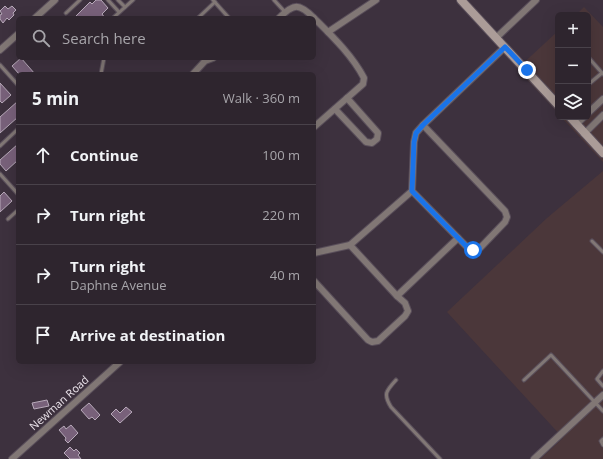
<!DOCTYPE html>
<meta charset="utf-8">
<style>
:root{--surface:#2e252e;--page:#3a313a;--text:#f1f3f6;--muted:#a7a5aa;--line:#49424a}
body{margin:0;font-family:"Open Sans",sans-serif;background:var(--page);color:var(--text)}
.controls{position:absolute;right:12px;top:12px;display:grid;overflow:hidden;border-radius:6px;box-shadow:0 4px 16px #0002}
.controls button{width:36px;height:36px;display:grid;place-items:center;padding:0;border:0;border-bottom:1px solid var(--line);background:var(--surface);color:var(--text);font:20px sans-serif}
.stop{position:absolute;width:12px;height:12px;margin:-9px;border:3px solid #1a73e8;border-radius:50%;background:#fff}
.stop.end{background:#1a73e8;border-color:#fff;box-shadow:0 1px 4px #0008}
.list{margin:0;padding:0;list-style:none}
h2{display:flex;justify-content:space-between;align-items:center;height:52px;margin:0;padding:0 16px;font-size:17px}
h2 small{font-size:13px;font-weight:400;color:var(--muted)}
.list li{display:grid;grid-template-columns:26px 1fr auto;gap:12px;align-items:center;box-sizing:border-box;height:60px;padding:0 16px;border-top:1px solid var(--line)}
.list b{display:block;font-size:15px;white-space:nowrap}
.list p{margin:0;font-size:13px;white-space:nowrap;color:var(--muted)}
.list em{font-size:13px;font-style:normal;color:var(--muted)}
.icon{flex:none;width:22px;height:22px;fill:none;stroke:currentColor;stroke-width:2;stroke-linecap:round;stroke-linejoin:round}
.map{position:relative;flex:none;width:603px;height:459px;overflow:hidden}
.search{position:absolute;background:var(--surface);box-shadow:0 4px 16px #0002;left:16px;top:16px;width:300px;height:44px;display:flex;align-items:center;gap:10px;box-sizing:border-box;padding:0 14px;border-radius:6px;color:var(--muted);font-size:15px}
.panel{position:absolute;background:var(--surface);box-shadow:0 4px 16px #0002;left:16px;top:72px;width:300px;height:292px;border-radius:6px}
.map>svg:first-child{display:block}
.commercial{fill:#4b373a}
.building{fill:#78617a;stroke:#b7a9b9}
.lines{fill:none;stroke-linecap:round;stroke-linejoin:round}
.lane-casing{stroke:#594e5a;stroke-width:5}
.street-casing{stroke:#594e5a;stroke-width:8}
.secondary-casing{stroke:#594e5a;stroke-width:10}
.lane{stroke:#817775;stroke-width:3}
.street{stroke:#817775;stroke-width:6}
.secondary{stroke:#ab9c98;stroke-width:8}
.route{stroke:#1a73e8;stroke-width:5}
.labels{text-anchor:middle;stroke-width:4;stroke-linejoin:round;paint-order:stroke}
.street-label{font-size:11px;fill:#ece4ec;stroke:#3d313e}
</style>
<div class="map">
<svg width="603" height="459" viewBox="0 0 603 459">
<rect width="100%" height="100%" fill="#3d313e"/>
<g class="commercial">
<path d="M584 7 603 27V162L561 117H588V15H576Z"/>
<path d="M558 31V113L517 69Z"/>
<path d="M603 171V459H540L563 438 447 312 547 218Z"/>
</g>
<g class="building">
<path d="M96 0H101L108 8 102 14 105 18H78L76 16 90 2 92 4Z"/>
<path d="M5 6 8 9 12 6 16 10 13 13 14 15 9 20 7 18 3 23 0 19V15L2 14 0 11Z"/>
<path d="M21 58 35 74H19L12 66Z"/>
<path d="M0 83 11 95 2 103 0 101Z"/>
<path d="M18 101V117L0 133V117Z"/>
<path d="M18 144V160L6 171 0 164V160Z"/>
<path d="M4 192 12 201 0 212V196Z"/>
<path d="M47 400 49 406 34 409 32 403Z"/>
<path d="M89 403 100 415 95 420 92 417 89 419 81 410Z"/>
<path d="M126 407 132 412 120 423 111 414 116 409 120 413Z"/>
<path d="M71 425 78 433 68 443 65 440 66 438 59 430 64 426 66 429Z"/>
<path d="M70 447 74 451 76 449 80 453 78 455 81 459H70L64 453Z"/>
</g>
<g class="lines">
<g class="lane-casing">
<g id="lane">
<path d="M108 0 119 12"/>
<path d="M118 0 125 7"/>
<path d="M213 0 229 18"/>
<path d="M274 0 285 12"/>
<path d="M66 13 80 0"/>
<path d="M113 18 133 0"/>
<path d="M198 18 215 2"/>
<path d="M558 46V50"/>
<path d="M588 57 603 74"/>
<path d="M0 65 18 85"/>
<path d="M101 74 104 58"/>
<path d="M588 82 590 83 602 73"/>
<path d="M0 146 18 129"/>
<path d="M0 174 18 194"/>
<path d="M8 219 18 210"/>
<path d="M592 241 603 252"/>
<path d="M603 371 597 379 603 386"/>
<path d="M396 380C386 391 383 394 391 407L440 459"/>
<path d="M524 380 551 355 603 411"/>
<path d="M603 439 601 441 603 445"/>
</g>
</g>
<g class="street-casing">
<g id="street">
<path d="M35 18 55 0"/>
<path d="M279 18C294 3 299 3 314 18"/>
<path d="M314 18C332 36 352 55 364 78L363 84 314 127"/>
<path d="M328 32 376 0"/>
<path d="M496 38 536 0"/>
<path d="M0 50 18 34"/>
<path d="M193 74 205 61 213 58"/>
<path d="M335 109 366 142 372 143 377 139 378 133 347 98"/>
<path d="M588 113 603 99"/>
<path d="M576 125 584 117"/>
<path d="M584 134 603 115"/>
<path d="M412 191 466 246 473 250 480 248 505 222 507 217 505 211 423 125"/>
<path d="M350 245 397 296"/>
<path d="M314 253 350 245 412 191 414 142 416 133 423 125 505 47"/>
<path d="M314 281 368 340 372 342 378 341 405 316 408 311 405 303 397 296 458 238"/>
<path d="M12 459 120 362"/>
<path d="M534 459 603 395"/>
</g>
</g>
<g class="secondary-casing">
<g id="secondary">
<path d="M461 0 558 105"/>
<path d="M570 117 603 153"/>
</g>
</g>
<use href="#lane" class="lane"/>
<use href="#street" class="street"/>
<use href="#secondary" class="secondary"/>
</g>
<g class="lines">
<path class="route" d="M473 250 466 246 412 191 414 142 416 133 423 125 505 47 527 70"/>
</g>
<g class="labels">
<g class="street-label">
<text transform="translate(59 403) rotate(-42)" y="4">Newman Road</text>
</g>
</g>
</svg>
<div class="controls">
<button>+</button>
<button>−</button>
<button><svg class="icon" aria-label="layers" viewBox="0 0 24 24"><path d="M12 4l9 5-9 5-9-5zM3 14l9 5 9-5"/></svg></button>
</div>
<div class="stop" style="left:473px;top:250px"></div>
<div class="stop end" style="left:527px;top:70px"></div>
<div class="search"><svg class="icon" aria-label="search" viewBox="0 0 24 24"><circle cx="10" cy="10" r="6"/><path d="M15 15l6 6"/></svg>Search here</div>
<section class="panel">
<h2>5 min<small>Walk · 360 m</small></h2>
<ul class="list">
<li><svg class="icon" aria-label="ahead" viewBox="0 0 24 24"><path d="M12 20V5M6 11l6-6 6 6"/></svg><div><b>Continue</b></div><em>100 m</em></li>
<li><svg class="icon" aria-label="right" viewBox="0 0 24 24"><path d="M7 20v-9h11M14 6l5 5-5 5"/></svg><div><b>Turn right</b></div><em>220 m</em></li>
<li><svg class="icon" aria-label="right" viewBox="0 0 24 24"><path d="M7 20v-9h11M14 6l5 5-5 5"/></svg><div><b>Turn right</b><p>Daphne Avenue</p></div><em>40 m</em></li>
<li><svg class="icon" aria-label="arrive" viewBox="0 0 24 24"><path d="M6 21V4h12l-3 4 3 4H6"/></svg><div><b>Arrive at destination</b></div></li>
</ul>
</section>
</div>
